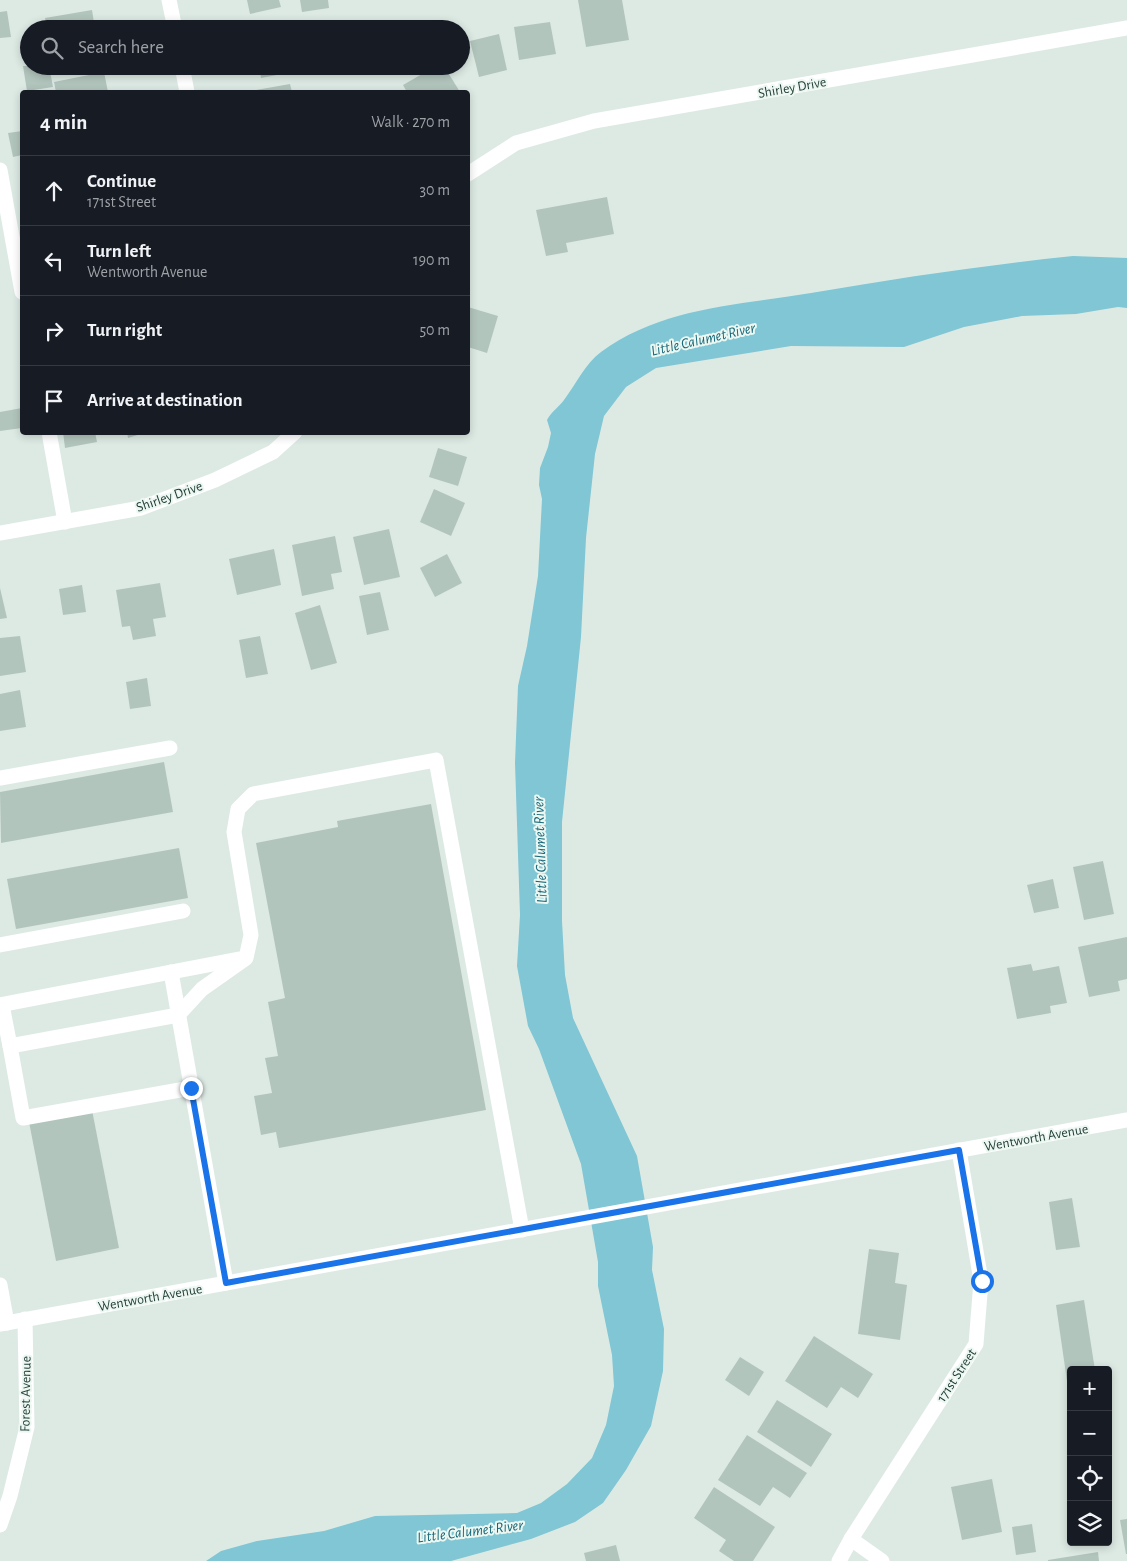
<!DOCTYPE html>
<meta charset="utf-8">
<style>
:root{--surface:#171b24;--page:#242831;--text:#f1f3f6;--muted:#9ea1a6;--line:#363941}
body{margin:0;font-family:"Alegreya Sans",sans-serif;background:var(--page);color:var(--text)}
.controls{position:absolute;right:15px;bottom:15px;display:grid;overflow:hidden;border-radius:5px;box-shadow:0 2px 8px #0003}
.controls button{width:45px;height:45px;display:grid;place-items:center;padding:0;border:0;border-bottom:1px solid var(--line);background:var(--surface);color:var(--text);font:25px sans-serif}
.stop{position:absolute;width:15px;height:15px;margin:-11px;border:4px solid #1a73e8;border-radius:50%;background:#fff}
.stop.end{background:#1a73e8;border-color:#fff;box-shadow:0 1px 5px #0008}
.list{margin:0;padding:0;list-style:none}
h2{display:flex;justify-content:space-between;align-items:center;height:65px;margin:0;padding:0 20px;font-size:21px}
h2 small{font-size:16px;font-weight:400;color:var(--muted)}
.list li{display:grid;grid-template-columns:32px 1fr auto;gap:15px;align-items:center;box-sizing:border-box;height:70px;padding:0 20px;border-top:1px solid var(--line)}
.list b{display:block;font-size:19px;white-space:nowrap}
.list p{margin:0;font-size:16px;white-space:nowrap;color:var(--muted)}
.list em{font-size:16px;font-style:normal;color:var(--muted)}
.icon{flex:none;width:28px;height:28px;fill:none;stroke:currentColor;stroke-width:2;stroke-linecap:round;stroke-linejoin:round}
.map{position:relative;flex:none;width:1127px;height:1561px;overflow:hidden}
.search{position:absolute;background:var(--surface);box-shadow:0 2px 8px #0003;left:20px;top:20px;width:450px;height:55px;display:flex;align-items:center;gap:12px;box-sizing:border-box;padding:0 18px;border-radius:28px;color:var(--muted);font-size:19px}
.panel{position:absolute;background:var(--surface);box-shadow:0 2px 8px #0003;left:20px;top:90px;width:450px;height:345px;border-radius:5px}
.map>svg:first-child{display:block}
.water{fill:#80c6d4}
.building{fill:#b2c5bd}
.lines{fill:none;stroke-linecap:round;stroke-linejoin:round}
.minor{stroke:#fff;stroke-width:15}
.route{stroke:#1a73e8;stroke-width:6}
.labels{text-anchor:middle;stroke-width:4;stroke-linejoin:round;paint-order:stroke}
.street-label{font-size:14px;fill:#1e3a33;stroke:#edf7f2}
.water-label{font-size:15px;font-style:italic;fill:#156779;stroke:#edf7f2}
</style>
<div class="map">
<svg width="1127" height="1561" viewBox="0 0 1127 1561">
<rect width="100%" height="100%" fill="#ddeae4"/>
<path class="water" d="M1073 256 1127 258V308L1118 307 1076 314 1022 316 964 327 904 347 791 346 656 368 626 387 604 416 595 454 586 538 581 637 562 822V921L565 975 573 1018 637 1156 653 1247 652 1270 664 1329 663 1371 651 1426 626 1470 603 1503 575 1522 531 1539 451 1561H206L221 1551 257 1541 324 1531 375 1516 517 1513 541 1503 567 1484 592 1458 606 1425 614 1386 612 1355 598 1286V1262L581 1164 539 1049 528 1026 517 966 520 915 515 763 518 686 527 646 538 576 542 499 539 485 540 468 548 447 551 433 547 420C552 411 559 407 564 400 576 384 585 364 601 352 662 307 739 305 811 293 898 278 985 265 1073 256Z"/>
<g class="building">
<path d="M247 0H279L281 7 250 14Z"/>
<path d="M300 0H328L329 8 302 12Z"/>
<path d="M578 0H622L629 40 586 47Z"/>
<path d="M92 10 95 29H47L45 18Z"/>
<path d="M7 11 11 37 0 38V12Z"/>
<path d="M342 22 352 29H337Z"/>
<path d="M550 22 556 54 519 60 514 27Z"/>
<path d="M499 34 507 70 479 77 470 41Z"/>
<path d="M23 66H49L53 87 27 91Z"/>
<path d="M259 66H297L298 71 261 78Z"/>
<path d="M436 66H444L460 92H407L403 85Z"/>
<path d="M104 72 108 92H56L54 82Z"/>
<path d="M290 84 292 92H256V90Z"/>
<path d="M22 131V155L13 157 8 133Z"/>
<path d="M607 197 614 234 566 243 568 252 546 256 536 210Z"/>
<path d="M468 307 498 316 487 353 468 347Z"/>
<path d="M22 408V428L0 431V412Z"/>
<path d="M63 432H95L97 442 65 448Z"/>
<path d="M127 432H144V433L128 438Z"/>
<path d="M438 448 467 457 458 486 429 477Z"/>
<path d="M434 489 465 503 451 536 420 522Z"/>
<path d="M389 529 400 577 364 585 353 537Z"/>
<path d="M335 536 342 572 331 574 334 589 302 596 292 545Z"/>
<path d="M274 549 281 585 237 595 229 559Z"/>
<path d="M447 554 462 583 435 597 420 568Z"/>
<path d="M160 583 166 617 153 619 156 636 133 640 130 626 122 627 116 590Z"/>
<path d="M82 585 86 612 63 615 59 589Z"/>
<path d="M0 588 7 618 0 619Z"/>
<path d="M380 592 389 630 367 635 359 596Z"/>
<path d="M320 605 337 663 311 670 295 613Z"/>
<path d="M20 636 26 672 0 676V638Z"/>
<path d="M260 636 268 674 246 678 239 640Z"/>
<path d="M147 678 151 706 130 709 126 682Z"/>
<path d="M20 690 26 727 0 731V694Z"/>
<path d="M164 762 173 812 1 843 0 792Z"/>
<path d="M431 804 486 1110 279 1148 276 1132 261 1135 254 1096 272 1093 265 1058 278 1056 268 1002 285 998 256 843 338 827 337 821Z"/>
<path d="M179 848 188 898 16 929 7 879Z"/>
<path d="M1103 861 1114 914 1084 920 1073 867Z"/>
<path d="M1053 879 1059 908 1034 913 1027 885Z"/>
<path d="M1127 937V979L1118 981 1120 991 1089 997 1078 947Z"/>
<path d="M1031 964 1033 971 1059 966 1067 1003 1050 1006 1051 1013 1017 1019 1007 968Z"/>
<path d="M92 1110 119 1248 56 1261 29 1122Z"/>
<path d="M1072 1198 1080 1247 1056 1250 1049 1202Z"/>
<path d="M869 1249 899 1253 895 1283 907 1285 900 1340 858 1334Z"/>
<path d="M1084 1300 1095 1370H1071V1388H1068L1056 1305Z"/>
<path d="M814 1336 873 1374 858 1398 841 1387 827 1408 785 1381Z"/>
<path d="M740 1357 764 1372 749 1396 725 1380Z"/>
<path d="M777 1400 832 1434 811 1467 757 1432Z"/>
<path d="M747 1435 807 1473 790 1498 773 1487 760 1506 718 1480Z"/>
<path d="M992 1479 1002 1532 962 1540 951 1487Z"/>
<path d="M714 1487 775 1527 753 1561H734L719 1551 726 1540 694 1518Z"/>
<path d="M1127 1519V1554H1126L1120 1520Z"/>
<path d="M1032 1524 1036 1552 1016 1555 1012 1527Z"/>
<path d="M616 1545 620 1561H586L584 1553Z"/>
<path d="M1098 1552 1099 1561H1048V1560Z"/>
</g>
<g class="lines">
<g class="minor">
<path d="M169 0 175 29"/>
<path d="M182 66 187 92"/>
<path d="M0 170 22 292"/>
<path d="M468 174 516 143 594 121 1127 28"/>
<path d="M49 432 65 522"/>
<path d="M0 533 141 508 215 480 273 452 295 432"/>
<path d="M0 778 170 748"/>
<path d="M0 945 183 911"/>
<path d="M171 972 226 1283"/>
<path d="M0 1005 239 959"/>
<path d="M2 1005 10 1046"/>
<path d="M191 1088 23 1118 10 1046 178 1015 202 989 246 958 251 935 234 832 238 809 253 794 436 760 522 1230"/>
<path d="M0 1285 7 1323"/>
<path d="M0 1324 1127 1120"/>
<path d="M0 1525 10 1496 27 1427 25 1319"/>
<path d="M851 1539 882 1561"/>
<path d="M839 1561 851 1539 976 1344 981 1281 959 1150"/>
</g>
</g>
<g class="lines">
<path class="route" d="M191 1088 226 1283 959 1150 982 1281"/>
</g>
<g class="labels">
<g class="street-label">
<text transform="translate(792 87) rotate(-10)" y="5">Shirley Drive</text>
<text transform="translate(169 496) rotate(-19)" y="5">Shirley Drive</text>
<text transform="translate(1036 1137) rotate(-10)" y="5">Wentworth Avenue</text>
<text transform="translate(150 1297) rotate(-10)" y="5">Wentworth Avenue</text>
<text transform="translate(956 1375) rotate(-57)" y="5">171st Street</text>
<text transform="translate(25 1394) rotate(-89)" y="5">Forest Avenue</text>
</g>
<g class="water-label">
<text transform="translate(703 339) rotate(-13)" y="5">Little Calumet River</text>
<text transform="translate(540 850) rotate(-92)" y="5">Little Calumet River</text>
<text transform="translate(470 1531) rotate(-7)" y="5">Little Calumet River</text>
</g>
</g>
</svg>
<div class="controls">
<button>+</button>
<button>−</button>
<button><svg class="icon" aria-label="locate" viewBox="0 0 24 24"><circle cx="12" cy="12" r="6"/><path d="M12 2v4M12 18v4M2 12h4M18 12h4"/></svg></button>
<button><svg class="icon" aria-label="layers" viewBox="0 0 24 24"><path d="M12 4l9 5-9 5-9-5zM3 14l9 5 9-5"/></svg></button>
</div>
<div class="stop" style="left:982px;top:1281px"></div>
<div class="stop end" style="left:191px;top:1088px"></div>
<div class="search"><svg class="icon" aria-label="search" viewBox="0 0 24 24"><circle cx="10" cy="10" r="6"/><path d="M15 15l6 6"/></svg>Search here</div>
<section class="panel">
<h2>4 min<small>Walk · 270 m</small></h2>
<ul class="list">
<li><svg class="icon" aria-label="ahead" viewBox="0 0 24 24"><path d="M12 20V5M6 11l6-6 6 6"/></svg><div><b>Continue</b><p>171st Street</p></div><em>30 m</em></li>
<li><svg class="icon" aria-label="left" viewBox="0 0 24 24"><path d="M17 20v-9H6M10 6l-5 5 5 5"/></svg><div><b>Turn left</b><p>Wentworth Avenue</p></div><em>190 m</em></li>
<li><svg class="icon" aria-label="right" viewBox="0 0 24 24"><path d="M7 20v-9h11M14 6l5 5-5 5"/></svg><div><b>Turn right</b></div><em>50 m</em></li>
<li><svg class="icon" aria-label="arrive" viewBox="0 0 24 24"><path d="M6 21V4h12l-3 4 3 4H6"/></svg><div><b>Arrive at destination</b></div></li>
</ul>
</section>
</div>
